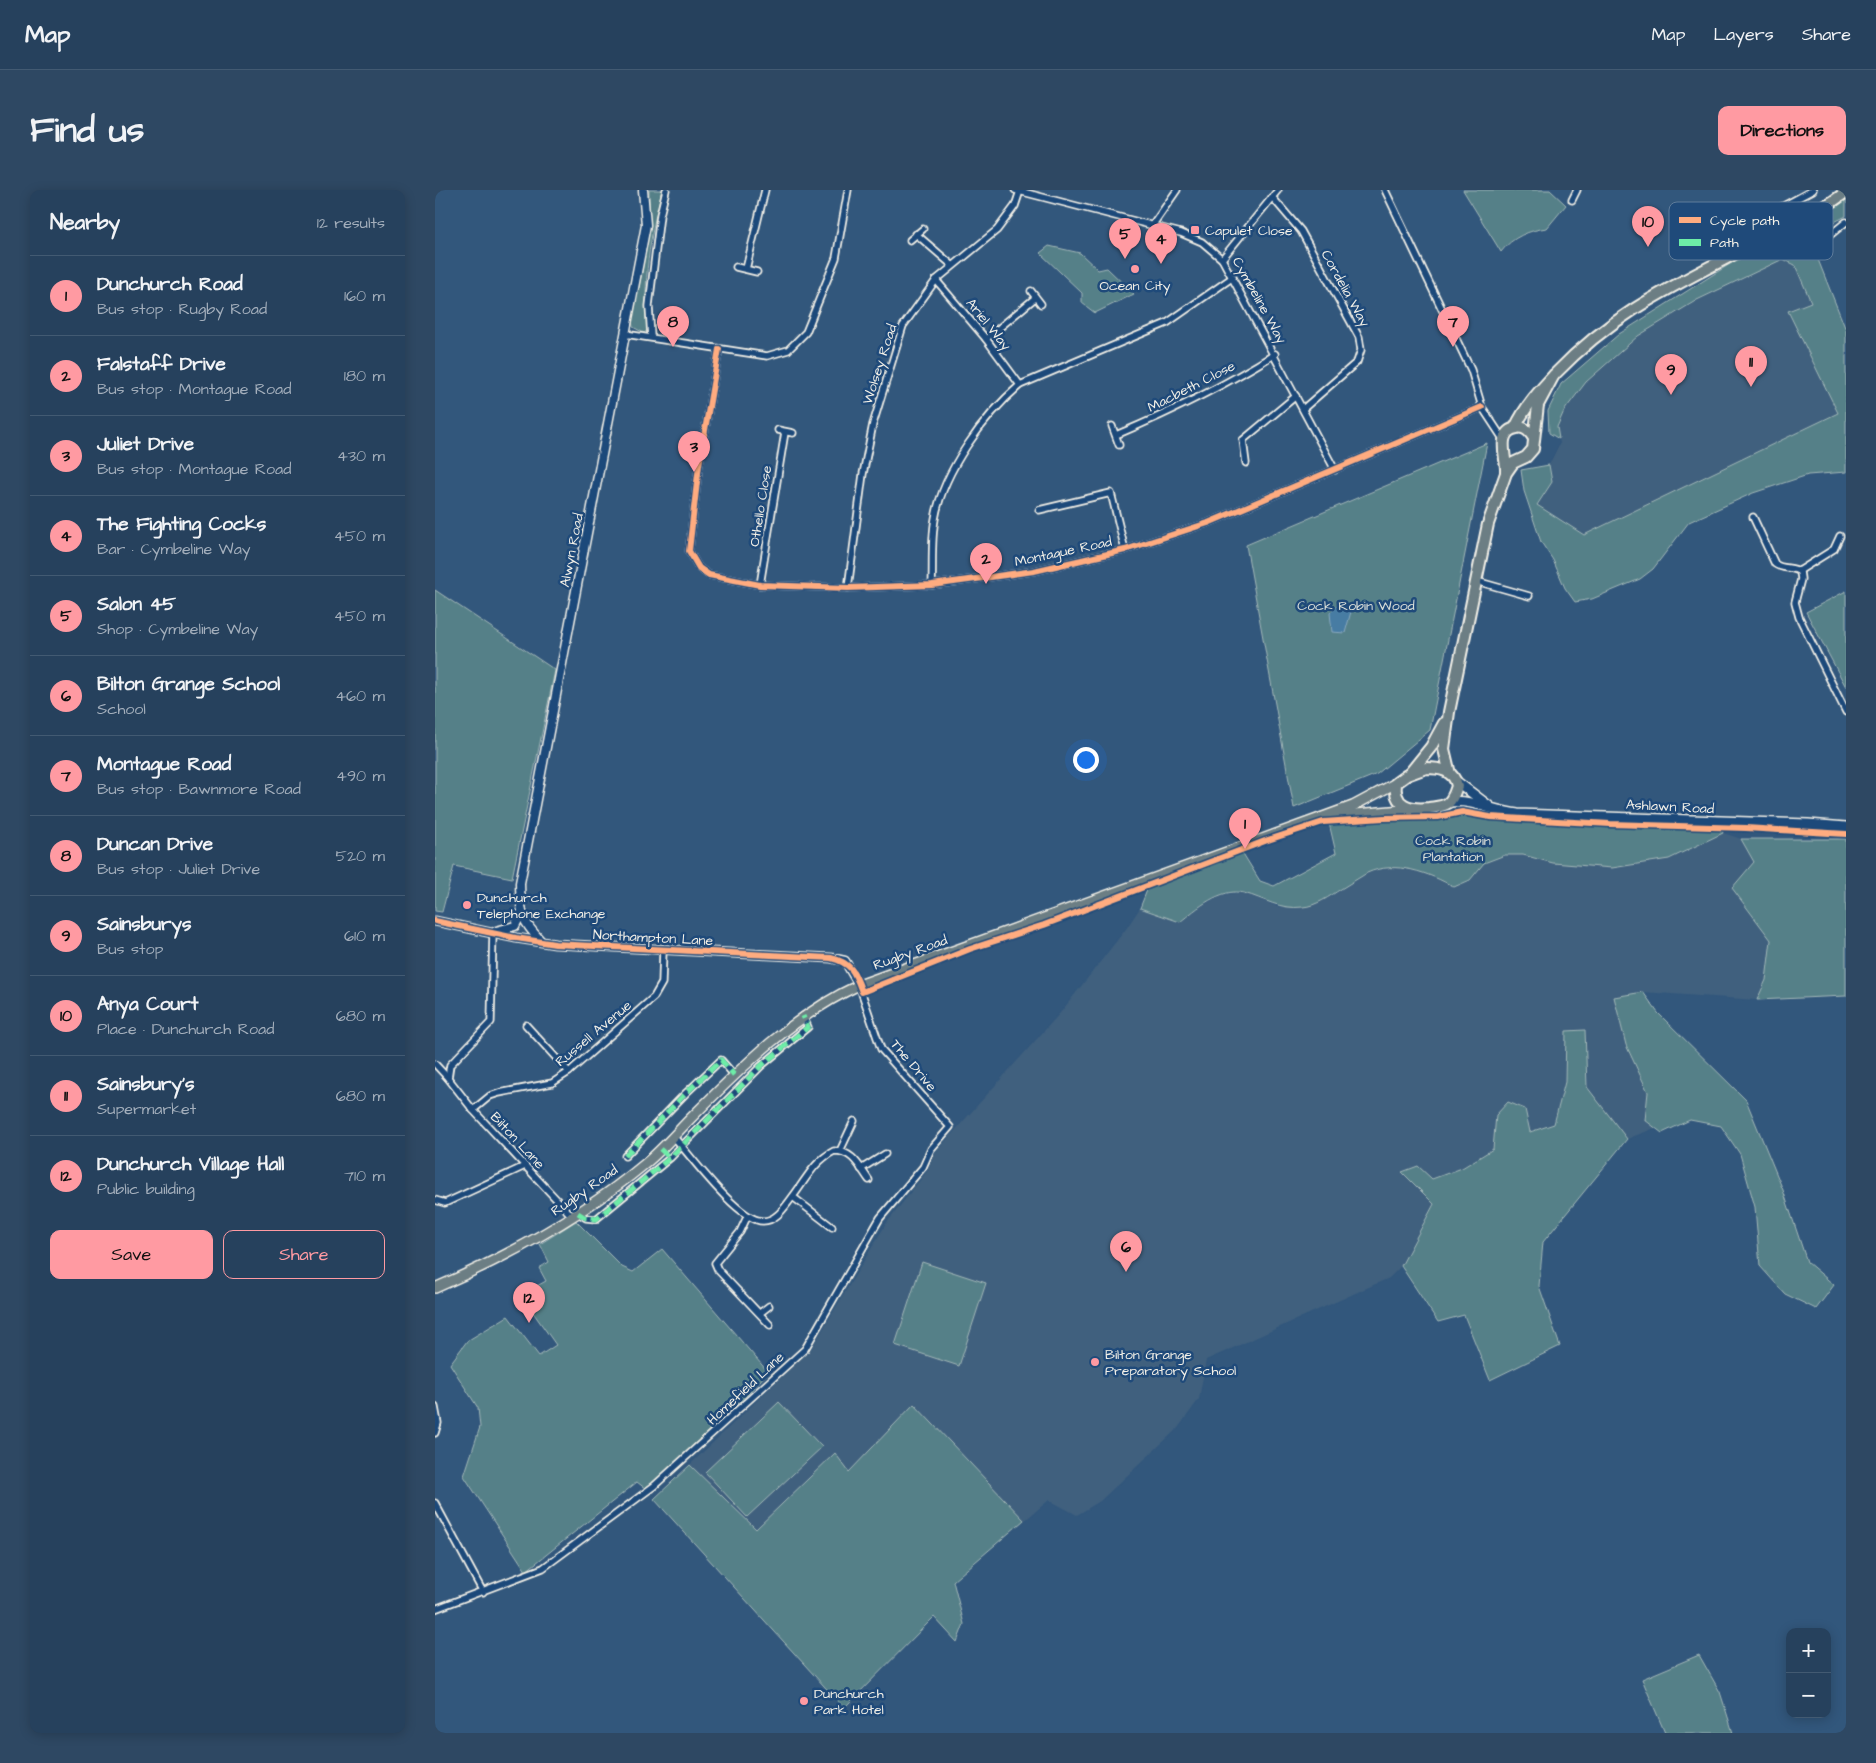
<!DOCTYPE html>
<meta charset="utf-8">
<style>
:root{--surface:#26415d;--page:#2e4863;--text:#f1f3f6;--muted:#a4afbc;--line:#425a72;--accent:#ff9aa2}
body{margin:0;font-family:"Architects Daughter",sans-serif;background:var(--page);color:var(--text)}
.controls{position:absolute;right:15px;bottom:15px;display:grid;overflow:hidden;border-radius:10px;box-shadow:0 2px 12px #0003}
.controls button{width:45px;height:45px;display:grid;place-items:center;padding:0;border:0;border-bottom:1px solid var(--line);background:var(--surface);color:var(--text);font:25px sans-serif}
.you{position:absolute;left:650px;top:569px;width:18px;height:18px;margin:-12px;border:4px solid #fff;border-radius:50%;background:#1a73e8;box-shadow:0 0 0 8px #1a73e833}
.badge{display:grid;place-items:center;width:32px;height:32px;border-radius:50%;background:var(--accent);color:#111;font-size:16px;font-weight:700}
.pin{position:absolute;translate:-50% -41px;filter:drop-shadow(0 1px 2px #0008)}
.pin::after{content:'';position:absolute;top:26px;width:18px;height:15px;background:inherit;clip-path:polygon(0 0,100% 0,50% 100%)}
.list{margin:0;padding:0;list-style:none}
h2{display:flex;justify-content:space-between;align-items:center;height:65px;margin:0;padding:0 20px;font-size:21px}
h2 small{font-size:16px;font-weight:400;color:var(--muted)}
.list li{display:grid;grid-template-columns:32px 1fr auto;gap:15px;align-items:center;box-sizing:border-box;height:80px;padding:0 20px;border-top:1px solid var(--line)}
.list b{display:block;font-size:19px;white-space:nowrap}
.list p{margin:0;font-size:16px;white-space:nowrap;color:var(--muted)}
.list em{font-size:16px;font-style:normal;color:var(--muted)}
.actions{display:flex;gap:10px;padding:15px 20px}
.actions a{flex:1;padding:11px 0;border:1px solid var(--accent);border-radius:10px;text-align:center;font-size:18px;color:var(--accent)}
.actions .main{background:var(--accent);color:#111}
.map{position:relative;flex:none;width:1411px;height:1543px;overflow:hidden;border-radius:10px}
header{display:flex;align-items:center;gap:30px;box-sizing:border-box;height:70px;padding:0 25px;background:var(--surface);border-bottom:1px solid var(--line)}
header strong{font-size:24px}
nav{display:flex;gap:28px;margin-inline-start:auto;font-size:18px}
.intro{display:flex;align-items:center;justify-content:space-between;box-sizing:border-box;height:120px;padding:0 30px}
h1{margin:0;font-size:35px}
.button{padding:12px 22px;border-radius:10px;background:var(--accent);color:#111;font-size:18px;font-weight:700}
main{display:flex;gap:30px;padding:0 30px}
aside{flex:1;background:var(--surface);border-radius:10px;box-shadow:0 2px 12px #0003}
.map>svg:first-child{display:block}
.built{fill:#40607e}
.green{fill:#558088;stroke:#a4b8b8}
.water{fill:#467ba3;stroke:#8caabf}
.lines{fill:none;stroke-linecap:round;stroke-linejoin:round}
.minor-casing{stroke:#f4f1e8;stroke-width:9}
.tertiary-casing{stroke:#f4f1e8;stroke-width:11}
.secondary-casing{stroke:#f4f1e8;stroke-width:12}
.primary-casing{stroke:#f4f1e8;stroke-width:12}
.trunk-casing{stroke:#f4f1e8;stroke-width:14}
.minor{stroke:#1f4a7a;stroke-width:5.5}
.tertiary{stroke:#1f4a7a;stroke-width:8}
.secondary{stroke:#1f4a7a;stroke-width:9}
.primary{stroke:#6c7e84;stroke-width:9}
.trunk{stroke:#6c7e84;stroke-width:10}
.quiet{stroke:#6deda7;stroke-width:5;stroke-dasharray:10 5;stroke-linecap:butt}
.cycleway-casing{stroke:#1f4a7a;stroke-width:9}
.cycleway{stroke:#ffac80;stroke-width:6}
.poi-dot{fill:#ff9aa2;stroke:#1f4a7a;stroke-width:2}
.labels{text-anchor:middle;stroke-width:5;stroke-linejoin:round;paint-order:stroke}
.poi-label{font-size:14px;fill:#f4f1e8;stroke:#1f4a7a;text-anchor:start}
.street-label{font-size:14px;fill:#f4f1e8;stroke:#1f4a7a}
.park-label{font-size:14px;fill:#dce0da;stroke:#1f4a7a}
.key{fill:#1f4a7a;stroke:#5f7c9b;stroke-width:1}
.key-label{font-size:14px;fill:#f4f1e8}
</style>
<header>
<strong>Map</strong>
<nav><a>Map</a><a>Layers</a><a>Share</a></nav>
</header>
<div class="intro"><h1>Find us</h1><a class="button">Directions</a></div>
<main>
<aside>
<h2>Nearby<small>12 results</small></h2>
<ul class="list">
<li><span class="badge">1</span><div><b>Dunchurch Road</b><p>Bus stop · Rugby Road</p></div><em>160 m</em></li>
<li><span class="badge">2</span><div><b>Falstaff Drive</b><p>Bus stop · Montague Road</p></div><em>180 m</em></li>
<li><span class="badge">3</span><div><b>Juliet Drive</b><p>Bus stop · Montague Road</p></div><em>430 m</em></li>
<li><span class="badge">4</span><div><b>The Fighting Cocks</b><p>Bar · Cymbeline Way</p></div><em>450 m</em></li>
<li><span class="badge">5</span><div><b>Salon 45</b><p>Shop · Cymbeline Way</p></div><em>450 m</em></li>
<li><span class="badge">6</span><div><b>Bilton Grange School</b><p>School</p></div><em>460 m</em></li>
<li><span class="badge">7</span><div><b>Montague Road</b><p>Bus stop · Bawnmore Road</p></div><em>490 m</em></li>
<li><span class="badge">8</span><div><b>Duncan Drive</b><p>Bus stop · Juliet Drive</p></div><em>520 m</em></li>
<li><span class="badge">9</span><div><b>Sainsburys</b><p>Bus stop</p></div><em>610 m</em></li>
<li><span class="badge">10</span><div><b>Anya Court</b><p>Place · Dunchurch Road</p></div><em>680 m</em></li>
<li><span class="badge">11</span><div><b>Sainsbury's</b><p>Supermarket</p></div><em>680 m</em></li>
<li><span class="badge">12</span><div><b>Dunchurch Village Hall</b><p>Public building</p></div><em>710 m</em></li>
</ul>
<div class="actions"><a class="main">Save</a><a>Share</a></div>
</aside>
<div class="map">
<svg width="1411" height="1543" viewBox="0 0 1411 1543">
<rect width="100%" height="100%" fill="#32577c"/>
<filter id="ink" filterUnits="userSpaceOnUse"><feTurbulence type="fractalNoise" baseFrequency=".02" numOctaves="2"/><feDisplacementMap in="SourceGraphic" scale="10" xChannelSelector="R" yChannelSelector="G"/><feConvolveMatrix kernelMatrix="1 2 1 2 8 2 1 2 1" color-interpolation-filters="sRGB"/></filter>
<g filter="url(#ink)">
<g class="built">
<path d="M1348 69 1360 75 1376 112 1353 121 1403 223 1149 345 1102 315 1117 292 1114 275 1125 253 1122 237 1129 221 1151 192 1203 146 1262 110Z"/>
<path d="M1288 643 1306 649 1319 672 1297 698 1336 750 1331 790 1322 810 1208 802 1179 807 1191 855 1213 902 1210 930 1220 938 1192 949 1152 897 1150 840 1131 841 1130 892 1119 934 1095 942 1061 925 1058 959 1027 978 997 989 967 983 999 1013 966 1076 954 1088 771 1170 764 1209 743 1238 665 1311 642 1325 614 1310 518 1391 529 1434 522 1452 499 1427 409 1518 219 1309 376 1159 451 1034 493 980 499 964 626 822 691 739 705 718 745 732 766 716 787 705 808 702 843 717 895 707 933 682 958 677 996 684 1019 697 1035 690 1049 673 1070 665H1088L1118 673 1234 669Z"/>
</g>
<g class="green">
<path d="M214 0H227C215 44 207 95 213 140L209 143 198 137 197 130C206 87 216 44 214 0Z"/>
<path d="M1028 0H1115L1131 15 1112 38C1095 40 1077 47 1066 62Z"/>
<path d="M1411 7V26L1382 41 1395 52 1382 67 1411 140V282L1373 285 1318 303 1254 332 1218 379 1205 389 1157 409 1140 412 1130 398 1118 370 1106 352 1089 301 1086 280 1114 275 1117 292 1102 315 1149 345 1403 223 1353 121 1376 112 1360 75 1348 69 1262 110 1203 146 1151 192 1129 221 1122 237 1124 249 1114 243 1113 221 1126 194 1184 144 1325 55Z"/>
<path d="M614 56 645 63 663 80 672 78 699 104 660 123 647 113V103L605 63Z"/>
<path d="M1052 253 995 540 942 584 859 618 811 355Z"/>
<path d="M0 400 120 480 77 688 19 676 7 722 0 721Z"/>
<path d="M1411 401V497L1371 422Z"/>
<path d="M1032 623 1167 633H1234L1285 636 1288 643 1234 669 1177 678 1118 673 1088 665H1070L1049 673 1035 690 1019 697C994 683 961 670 932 683 923 688 915 694 906 699 895 706 881 716 868 717 845 720 830 709 809 703 786 697 761 719 745 732L705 718 714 695 807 662 825 691 839 696 901 663 894 633Z"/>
<path d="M1306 649H1411V806L1322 810 1331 790 1336 750 1297 698 1319 672Z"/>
<path d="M1208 802 1223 823 1311 910 1348 1000 1372 1072 1399 1095 1381 1119 1350 1104 1325 1076 1320 1017 1305 964 1286 936 1255 930 1227 943 1210 930 1213 902 1191 855 1179 807Z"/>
<path d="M1150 840 1152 897 1192 949 1108 1052 1104 1096 1125 1156 1055 1190 1029 1125 1003 1132 966 1076 999 1014 967 982 983 976 997 989 1027 978 1058 959 1061 925 1073 912 1090 919 1095 942 1119 934 1130 892 1131 841Z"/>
<path d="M141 1031 187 1077 198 1082 227 1059 333 1182 313 1204 211 1299 202 1292 91 1381 29 1286 45 1237 43 1218 15 1174 32 1151 73 1126 104 1166 121 1155 90 1111 95 1108 91 1102 111 1091 104 1078 114 1072 105 1054Z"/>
<path d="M487 1072 551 1093 524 1176 460 1155Z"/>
<path d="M344 1212 387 1257 312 1327 270 1282Z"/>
<path d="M479 1214 589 1330 518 1391 529 1434 522 1452 499 1427 409 1518 219 1309 255 1275 321 1339 400 1263 414 1282Z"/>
<path d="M1264 1465 1285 1502 1298 1543H1230L1207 1489Z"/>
</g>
<path class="water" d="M903 415 917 418 910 443 897 442 895 423Z"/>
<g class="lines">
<g class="minor-casing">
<g id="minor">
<path d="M580 0 746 43 767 52 787 69 900 280"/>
<path d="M950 0 1036 180 1047 217 1068 249"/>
<path d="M837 7 866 41 924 147 926 160 922 172 869 218"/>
<path d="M1137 10 1142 0"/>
<path d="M717 36 742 0"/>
<path d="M481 44 517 75"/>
<path d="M1395 45 1411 32"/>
<path d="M475 50 488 39"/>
<path d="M1291 68V50L1296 44 1378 0"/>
<path d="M787 69 843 0"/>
<path d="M301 77 322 82"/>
<path d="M311 79 330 0"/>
<path d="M501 90 551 149 585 195"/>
<path d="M596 101 606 114"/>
<path d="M190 144 332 166 353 160 371 142 401 68 413 0"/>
<path d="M216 147 214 116 225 25 231 0"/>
<path d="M551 149 600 108"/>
<path d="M284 159 264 275 254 361 264 378 274 385 325 395 413 398 497 395 599 381 690 360 773 333 1047 217"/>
<path d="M677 236 684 255"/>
<path d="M343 240 358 243"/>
<path d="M681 245C736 222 789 196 840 164"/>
<path d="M811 273 808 250 861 206"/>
<path d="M604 320 676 303 690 360"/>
<path d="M1318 327 1340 374C1348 380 1358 376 1365 382L1366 389 1360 412 1364 427 1411 522"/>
<path d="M1364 381 1399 359 1405 346"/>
<path d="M1041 391 1094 406"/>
<path d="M325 395 350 242"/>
<path d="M497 395C498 373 496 351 500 329 508 281 549 226 585 195L732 133 798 87"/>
<path d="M413 398 428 284 438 234 468 136 501 90 562 40 580 16 585 1"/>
<path d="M58 742 56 832 15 875 13 888 38 920 137 1026"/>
<path d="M91 835 134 882"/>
<path d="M0 874 13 888"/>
<path d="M38 920 55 906 64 903 117 893 134 882 219 807 227 793 228 760"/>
<path d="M238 946C255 965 303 1031 328 1031 341 1031 349 1018 356 1009 371 990 378 972 399 961 418 961 424 976 434 990"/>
<path d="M405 961 419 931"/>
<path d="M190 966 251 903 286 870 299 885"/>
<path d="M426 979 450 964"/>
<path d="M358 1007 397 1037"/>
<path d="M0 1010 10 1013 90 976"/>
<path d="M143 1023 151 1028 161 1029 235 968 326 876 373 837 368 826"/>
<path d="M312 1027 305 1042 280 1073 283 1080 335 1135"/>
<path d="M325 1123 334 1116"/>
<path d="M0 1217 3 1233 0 1243"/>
<path d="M0 1313 48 1402"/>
<path d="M0 1419 108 1378 219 1296 370 1159 445 1028 488 977 496 959 515 937 446 859 424 795"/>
</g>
</g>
<g class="tertiary-casing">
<g id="tertiary">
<path d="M0 731 81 748 120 754 396 768 410 771 424 795"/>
<path d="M61 741 80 736 86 724"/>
<path d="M106 751C84 728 86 723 85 693L211 35 208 0"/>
</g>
</g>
<g class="secondary-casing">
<g id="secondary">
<path d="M1021 591 1054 616"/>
<path d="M1015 612C1038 609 1060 622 1083 624L1373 634 1411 637"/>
</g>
</g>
<g class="primary-casing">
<g id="primary">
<path d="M898 626 979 619"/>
<path d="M0 1098C74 1066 148 1026 211 973 228 959 243 941 259 925 309 875 359 825 424 795L888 627 918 616 961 593"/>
</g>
</g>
<g class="trunk-casing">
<g id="trunk">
<path d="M1080 238C1091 215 1104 201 1121 183 1173 129 1224 103 1290 69 1326 50 1362 31 1397 12L1411 2"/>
<path d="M1071 282C1072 268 1060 241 1082 238 1089 236 1094 241 1098 247"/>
<path d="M991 578C1005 578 1019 580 1022 596 1020 602 1018 609 1013 613 1008 617 1000 617 994 618 975 620 958 616 961 593L972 585Z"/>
<path d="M975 583 996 557 1009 533"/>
<path d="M1015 584 1009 559 1014 522 1053 334 1071 283 1078 273 1091 267 1098 259 1103 215 1119 185"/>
</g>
</g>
<use href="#minor" class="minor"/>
<use href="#tertiary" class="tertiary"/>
<use href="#secondary" class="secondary"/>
<use href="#primary" class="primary"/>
<use href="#trunk" class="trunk"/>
<g class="quiet">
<path d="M225 959 235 968"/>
<path d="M190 966 251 903 286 870 299 885"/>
<path d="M143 1023 151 1028 161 1029 235 968 326 876 373 837 368 826"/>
</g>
<g class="cycleway-casing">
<g id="cycleway">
<path d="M284 159 264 275 254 361 264 378 274 385 325 395 413 398 497 395 599 381 690 360 773 333 1047 217"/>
<path d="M0 731 81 748 120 754 396 768C417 773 420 783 427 802L535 759 609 735 830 651 888 632 949 628 1003 627 1027 622 1055 627 1175 634 1311 638 1411 644"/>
</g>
</g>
<use href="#cycleway" class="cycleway"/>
</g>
</g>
<g class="poi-dot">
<rect x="755" y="35" width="10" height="10" rx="2.5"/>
<circle cx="700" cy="79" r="5"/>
<circle cx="32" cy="715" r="5"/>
<circle cx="660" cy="1172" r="5"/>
<circle cx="369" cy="1511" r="5"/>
</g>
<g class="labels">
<g class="poi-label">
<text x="770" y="45">Capulet Close</text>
<text x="700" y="100" text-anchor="middle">Ocean City</text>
<text x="42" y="712">Dunchurch<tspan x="42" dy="16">Telephone Exchange</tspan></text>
<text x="670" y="1169">Bilton Grange<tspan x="670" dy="16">Preparatory School</tspan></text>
<text x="379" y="1508">Dunchurch<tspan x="379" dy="16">Park Hotel</tspan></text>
</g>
<g class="street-label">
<text transform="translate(911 98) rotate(61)" y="5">Cordelia Way</text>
<text transform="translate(825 110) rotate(61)" y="5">Cymbeline Way</text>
<text transform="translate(554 134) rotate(51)" y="5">Ariel Way</text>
<text transform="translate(444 174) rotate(-72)" y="5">Wolsey Road</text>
<text transform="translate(756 196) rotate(-27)" y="5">Macbeth Close</text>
<text transform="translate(325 316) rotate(-81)" y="5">Othello Close</text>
<text transform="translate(136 360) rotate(-79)" y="5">Alwyn Road</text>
<text transform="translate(628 361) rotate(-12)" y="5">Montague Road</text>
<text transform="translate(1235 616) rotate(3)" y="5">Ashlawn Road</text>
<text transform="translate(218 747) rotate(3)" y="5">Northampton Lane</text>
<text transform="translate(475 762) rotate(-20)" y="5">Rugby Road</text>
<text transform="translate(158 843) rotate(-40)" y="5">Russell Avenue</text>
<text transform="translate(479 875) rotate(50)" y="5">The Drive</text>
<text transform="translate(83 950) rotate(47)" y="5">Bilton Lane</text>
<text transform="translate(149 1000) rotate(-35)" y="5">Rugby Road</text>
<text transform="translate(310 1198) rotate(-43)" y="5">Homefield Lane</text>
</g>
<g class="park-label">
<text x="921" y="420">Cock Robin Wood</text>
<text x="1018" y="655">Cock Robin<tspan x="1018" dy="16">Plantation</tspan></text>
</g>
</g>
<rect x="1234" y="12" width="164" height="58" rx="8" class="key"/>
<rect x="1244" y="27" width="22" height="6" fill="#ffac80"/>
<rect x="1244" y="49" width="22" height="7" fill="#6deda7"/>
<g class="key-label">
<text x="1275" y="35">Cycle path</text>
<text x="1275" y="57">Path</text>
</g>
</svg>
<div class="controls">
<button>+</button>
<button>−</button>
</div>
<div class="you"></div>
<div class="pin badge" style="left:810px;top:659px">1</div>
<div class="pin badge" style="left:551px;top:394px">2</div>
<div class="pin badge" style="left:259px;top:282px">3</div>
<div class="pin badge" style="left:726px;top:74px">4</div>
<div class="pin badge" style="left:690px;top:69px">5</div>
<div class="pin badge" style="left:691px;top:1082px">6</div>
<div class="pin badge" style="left:1018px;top:157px">7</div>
<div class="pin badge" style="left:238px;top:157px">8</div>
<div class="pin badge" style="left:1236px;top:205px">9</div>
<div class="pin badge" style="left:1213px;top:57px">10</div>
<div class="pin badge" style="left:1316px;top:197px">11</div>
<div class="pin badge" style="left:94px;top:1133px">12</div>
</div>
</main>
